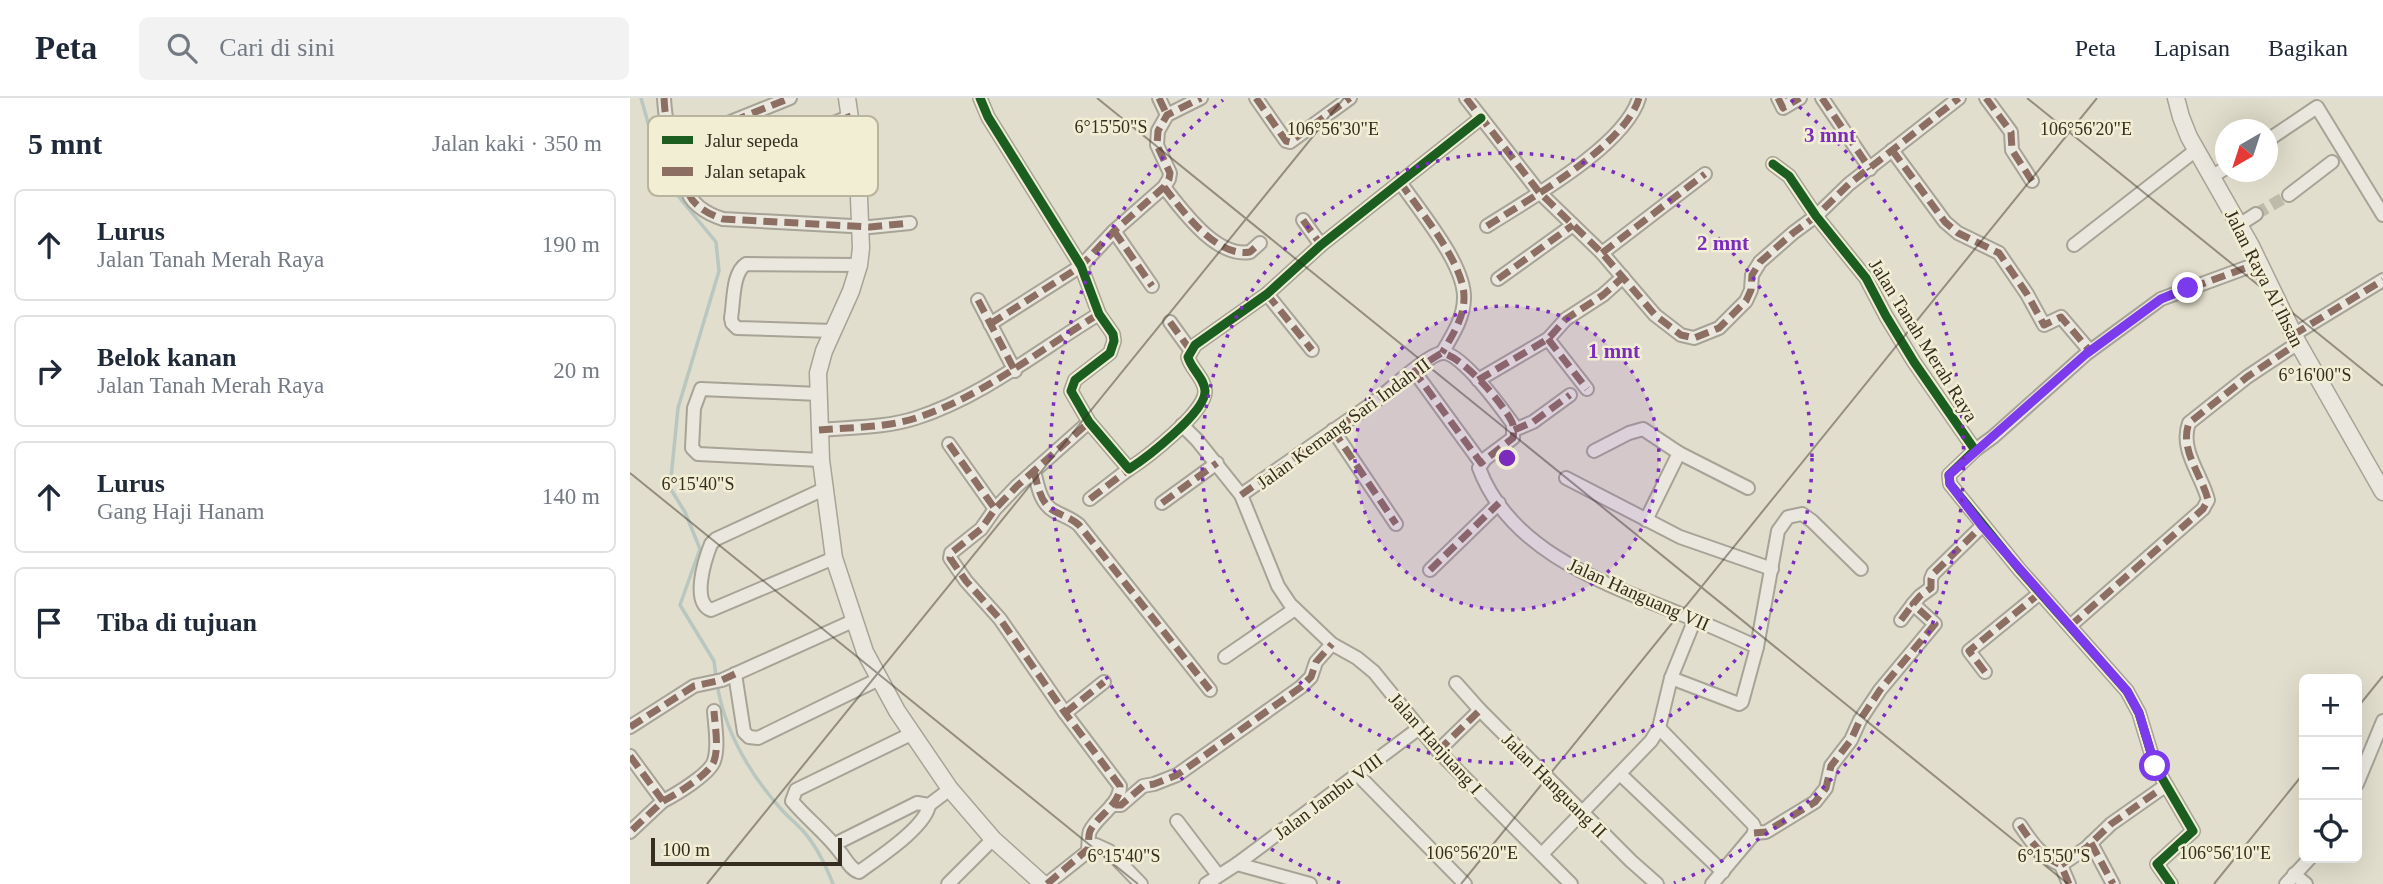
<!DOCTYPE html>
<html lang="id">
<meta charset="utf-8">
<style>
:root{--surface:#fff;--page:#f2f2f3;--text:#1f2937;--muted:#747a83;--line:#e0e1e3}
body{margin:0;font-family:Georgia,serif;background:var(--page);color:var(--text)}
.controls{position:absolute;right:21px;bottom:21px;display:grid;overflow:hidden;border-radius:10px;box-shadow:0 7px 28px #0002}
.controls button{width:63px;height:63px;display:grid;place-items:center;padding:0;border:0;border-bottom:2px solid var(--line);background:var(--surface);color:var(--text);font:35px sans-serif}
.compass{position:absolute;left:1585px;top:21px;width:63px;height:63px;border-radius:50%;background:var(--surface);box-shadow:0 7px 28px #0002;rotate:219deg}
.scale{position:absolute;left:21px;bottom:18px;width:191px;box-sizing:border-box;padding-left:7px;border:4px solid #352d20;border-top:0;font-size:19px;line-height:24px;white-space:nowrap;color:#352d20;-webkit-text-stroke:5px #f2eed4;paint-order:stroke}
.stop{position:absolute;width:21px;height:21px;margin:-16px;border:5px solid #7c3aed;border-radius:50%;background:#fff}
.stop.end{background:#7c3aed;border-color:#fff;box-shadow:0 2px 7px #0008}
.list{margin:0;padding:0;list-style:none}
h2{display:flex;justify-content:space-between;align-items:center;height:91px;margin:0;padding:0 28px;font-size:30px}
h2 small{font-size:23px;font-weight:400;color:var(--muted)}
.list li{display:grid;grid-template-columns:46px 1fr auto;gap:21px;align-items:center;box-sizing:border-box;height:112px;margin:0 14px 14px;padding:0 14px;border:2px solid var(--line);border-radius:10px}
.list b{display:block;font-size:26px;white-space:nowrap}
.list p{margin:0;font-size:23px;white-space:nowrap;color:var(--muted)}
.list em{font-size:23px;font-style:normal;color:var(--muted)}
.icon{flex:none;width:38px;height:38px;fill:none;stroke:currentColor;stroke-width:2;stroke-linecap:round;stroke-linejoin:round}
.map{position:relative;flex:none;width:1753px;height:786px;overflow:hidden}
header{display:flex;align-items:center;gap:42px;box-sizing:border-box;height:98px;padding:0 35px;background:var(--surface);border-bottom:2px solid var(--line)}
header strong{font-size:33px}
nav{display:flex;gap:38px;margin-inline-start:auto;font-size:24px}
.search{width:490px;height:63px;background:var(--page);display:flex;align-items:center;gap:18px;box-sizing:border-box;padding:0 24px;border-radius:10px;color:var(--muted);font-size:26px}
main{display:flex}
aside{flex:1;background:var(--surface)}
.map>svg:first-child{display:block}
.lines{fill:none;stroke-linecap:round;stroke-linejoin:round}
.stream{stroke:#b9c7c0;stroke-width:3.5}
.minor-tunnel{stroke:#bfbbaa;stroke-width:12;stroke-dasharray:12 6;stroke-linecap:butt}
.minor-casing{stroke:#a7a396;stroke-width:16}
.tertiary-casing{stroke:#a7a396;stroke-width:19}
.minor{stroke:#eae8de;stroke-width:12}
.tertiary{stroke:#eae8de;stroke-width:16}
.quiet{stroke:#8d6e63;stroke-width:7;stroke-dasharray:14 7;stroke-linecap:butt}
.cycleway-casing{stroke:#f2eed4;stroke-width:13}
.cycleway{stroke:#1b5e20;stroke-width:9}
.route{stroke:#7c3aed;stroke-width:9}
.ticks{fill:none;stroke:#352d20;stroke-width:2;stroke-opacity:0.45}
.ring{fill:none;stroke:#7b2cbf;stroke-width:3.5;stroke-dasharray:3.5 7}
.labels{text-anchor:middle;stroke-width:5;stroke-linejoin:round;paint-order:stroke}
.street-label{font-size:19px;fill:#352d20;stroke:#f2eed4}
.key{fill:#f2eed4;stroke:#b9b49e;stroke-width:2}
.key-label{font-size:19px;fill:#352d20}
.ticks-label{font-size:18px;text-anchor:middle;fill:#352d20;stroke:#f2eed4;stroke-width:5;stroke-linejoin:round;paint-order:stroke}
.centre{fill:#7b2cbf;stroke:#f2eed4;stroke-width:3.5}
.ring-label{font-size:21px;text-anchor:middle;font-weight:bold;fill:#7b2cbf;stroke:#f2eed4;stroke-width:5;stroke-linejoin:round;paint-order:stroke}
</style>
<header>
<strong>Peta</strong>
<div class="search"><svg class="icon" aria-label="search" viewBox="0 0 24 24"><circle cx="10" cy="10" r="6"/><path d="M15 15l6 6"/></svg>Cari di sini</div>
<nav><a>Peta</a><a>Lapisan</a><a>Bagikan</a></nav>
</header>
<main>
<aside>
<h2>5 mnt<small>Jalan kaki · 350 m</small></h2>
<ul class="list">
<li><svg class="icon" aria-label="ahead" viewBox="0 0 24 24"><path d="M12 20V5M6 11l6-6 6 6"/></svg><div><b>Lurus</b><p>Jalan Tanah Merah Raya</p></div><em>190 m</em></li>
<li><svg class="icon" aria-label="right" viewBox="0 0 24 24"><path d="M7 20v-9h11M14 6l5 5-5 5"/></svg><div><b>Belok kanan</b><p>Jalan Tanah Merah Raya</p></div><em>20 m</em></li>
<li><svg class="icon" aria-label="ahead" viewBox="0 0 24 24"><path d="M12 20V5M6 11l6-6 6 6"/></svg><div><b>Lurus</b><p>Gang Haji Hanam</p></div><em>140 m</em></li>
<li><svg class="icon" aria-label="arrive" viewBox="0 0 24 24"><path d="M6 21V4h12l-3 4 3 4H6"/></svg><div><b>Tiba di tujuan</b></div></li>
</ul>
</aside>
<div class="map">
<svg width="1753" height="786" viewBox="0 0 1753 786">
<rect width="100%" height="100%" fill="#e2decd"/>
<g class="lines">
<g class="stream">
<path d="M11 0 34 81 86 144 89 173 48 310 40 390 55 414 70 451 50 507 84 563 86 579"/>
<path d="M87 586C95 634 119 675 151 711 158 719 167 726 174 734 187 749 196 768 203 786"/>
</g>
<path class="minor-tunnel" d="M1626 116 1659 97"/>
<g class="minor-casing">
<g id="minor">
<path d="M34 0C35 16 36 36 51 44L160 0"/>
<path d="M350 0 358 19 451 168 469 216 483 236 484 243 480 255 445 282 441 293 459 324 499 371C516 360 576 314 575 293 575 281 561 271 558 259L565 247 637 196 691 147 851 20"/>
<path d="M529 0 537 17"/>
<path d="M626 0 656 43 660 44 720 0"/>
<path d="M836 0 909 94 972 155 1025 217 1051 237 1064 240 1089 230 1116 203 1121 192 1122 177 1130 164 1163 135 1186 118 1219 86 1329 0"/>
<path d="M1148 0 1153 10 1170 0"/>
<path d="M1192 0 1240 71"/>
<path d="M1356 0 1381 34 1382 52 1402 83"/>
<path d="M221 18 148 48 72 75 56 87C58 105 77 116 93 121L240 129 280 125"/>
<path d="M1638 42 1687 9 1753 117"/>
<path d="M1262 52 1315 124 1328 135 1369 155 1397 196 1414 227 1431 219 1460 253"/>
<path d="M1143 66 1159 78 1186 118 1236 180 1256 218 1284 264 1345 352 1319 377 1320 386 1389 471 1497 593 1509 615 1525 668 1563 733 1527 766 1541 786"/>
<path d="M1581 79 1596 70"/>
<path d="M770 84C789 112 835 166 834 200 834 220 822 238 812 255"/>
<path d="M534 89C552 112 586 160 620 154L630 145"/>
<path d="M1659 97 1702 64"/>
<path d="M673 122 691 147"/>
<path d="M1609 127 1626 116"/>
<path d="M857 128C899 101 995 48 1009 0"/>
<path d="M484 133 522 188"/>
<path d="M1444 147 1566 52"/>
<path d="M972 155 1075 76"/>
<path d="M868 181 943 127"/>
<path d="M637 196 682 252"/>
<path d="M348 202 385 273"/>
<path d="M540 224 561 253"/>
<path d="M360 226 451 168 484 133 534 89 539 81 540 75 527 47 528 33 537 17 571 0"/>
<path d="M203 233 107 230 102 225 101 220C104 204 102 175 116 166L229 167"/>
<path d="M1663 237 1753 182"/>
<path d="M918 241 957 291"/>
<path d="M784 273 851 365"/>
<path d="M848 282 918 241 936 221 973 197 993 179"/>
<path d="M189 296 71 291 64 310 62 350 68 356 191 362"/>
<path d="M552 327 567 342 611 397 648 488 660 506 702 546 727 560 744 574 808 653 941 786"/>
<path d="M189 332C221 329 255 330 286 320 354 298 409 252 469 216"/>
<path d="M703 332 766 426"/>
<path d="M884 332 903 324 940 297"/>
<path d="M319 346 365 411"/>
<path d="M1345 352 1363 339 1456 256 1531 201 1629 165"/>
<path d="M964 353 999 335 1013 331 1049 355 1118 390"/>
<path d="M404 373C408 388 410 405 424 413 433 418 441 420 449 427L580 592"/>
<path d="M936 380 1050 439 1142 471"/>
<path d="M194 391 86 441 81 446C75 461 61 504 81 512L204 460"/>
<path d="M611 397C656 365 702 334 747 302 761 291 797 257 812 255 830 252 873 312 883 326V340L855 361 849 370C880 453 973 485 1048 515 1075 525 1101 537 1127 549"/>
<path d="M460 401 499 371"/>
<path d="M532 405 587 365"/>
<path d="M1016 422 1049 355"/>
<path d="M800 472 869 405"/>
<path d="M1271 522 1283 506"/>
<path d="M1440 528 1573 411 1578 402C1572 377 1549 352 1559 325L1617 279 1668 245"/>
<path d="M595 559 665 511"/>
<path d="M1355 574 1339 553 1410 495"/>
<path d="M105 576 114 634 119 639 128 640 249 581"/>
<path d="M1041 580 1109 606 1112 604 1127 549 1148 433 1158 419 1172 416 1182 423 1231 471"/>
<path d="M826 585 850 612 1001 763 1027 786"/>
<path d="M435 615 474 584"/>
<path d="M0 629 64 588 92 582 223 523"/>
<path d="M1029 630 1123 726 1125 731 1123 737 1082 786"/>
<path d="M283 635 166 692 162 703C177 721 196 735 210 754 216 761 220 771 229 774 248 760 296 729 299 707"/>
<path d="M808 653 850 612"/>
<path d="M0 658 33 703 0 734"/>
<path d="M727 676 835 786"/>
<path d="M990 676 1093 774"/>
<path d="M1727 686 1753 623"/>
<path d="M33 703C45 697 80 676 84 663 89 649 85 628 84 613"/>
<path d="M482 707H491L513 688 524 686 547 677 671 589 681 579 686 564 702 546"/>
<path d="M547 723 588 777"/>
<path d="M1390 727C1402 745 1411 758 1431 767"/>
<path d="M1124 735 1136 734 1185 704 1196 690 1201 668 1221 642 1230 622 1250 592 1305 526 1283 506 1290 498 1301 490V481L1303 476 1352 428"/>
<path d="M1461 745 1483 786"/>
<path d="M205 746 287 705 299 707 320 691"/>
<path d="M458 751C459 745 458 738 460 733 468 717 490 707 490 688L435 615 370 521 336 483 320 460 321 455 351 431 365 411 387 388 459 324"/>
<path d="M912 756 1021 643 1029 630 1041 580 1065 521"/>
<path d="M607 766 680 786"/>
<path d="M1664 776 1676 786"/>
<path d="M318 786 363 741"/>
<path d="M417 786 466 747 479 753 511 786"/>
<path d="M576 786 607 766 788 631"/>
<path d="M1439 786 1431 767 1456 750 1481 726 1535 688"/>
<path d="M1656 786 1680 760"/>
</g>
</g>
<g class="tertiary-casing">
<g id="tertiary">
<path d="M217 0 228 74 231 150 229 167 221 193 194 253 188 275 191 362 204 460 235 554 267 613 320 691 363 741 413 786"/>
<path d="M1546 0 1551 19 1559 39 1621 148 1668 245 1753 394"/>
</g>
</g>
<use href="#minor" class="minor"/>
<use href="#tertiary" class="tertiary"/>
<g class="quiet">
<path d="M34 0C35 16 36 36 51 44L160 0"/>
<path d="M529 0 537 17"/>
<path d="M626 0 656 43 660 44 720 0"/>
<path d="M836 0 909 94 972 155 1025 217 1051 237 1064 240 1089 230 1116 203 1121 192 1122 177 1130 164 1163 135 1186 118 1219 86 1329 0"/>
<path d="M1148 0 1153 10 1170 0"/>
<path d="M1192 0 1240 71"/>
<path d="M1356 0 1381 34 1382 52 1402 83"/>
<path d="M221 18 148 48 72 75 56 87C58 105 77 116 93 121L240 129 280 125"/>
<path d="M1262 52 1315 124 1328 135 1369 155 1397 196 1414 227 1431 219 1460 253"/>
<path d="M770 84C789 112 835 166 834 200 834 220 822 238 812 255"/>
<path d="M534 89C552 112 586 160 620 154L630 145"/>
<path d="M673 122 691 147"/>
<path d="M857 128C899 101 995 48 1009 0"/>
<path d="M484 133 522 188"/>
<path d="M972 155 1075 76"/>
<path d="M868 181 943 127"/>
<path d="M637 196 682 252"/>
<path d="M348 202 385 273"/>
<path d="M540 224 561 253"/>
<path d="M360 226 451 168 484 133 534 89 539 81 540 75 527 47 528 33 537 17 571 0"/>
<path d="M1663 237 1753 182"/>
<path d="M918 241 957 291"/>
<path d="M848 282 918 241 936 221 973 197 993 179"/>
<path d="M189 332C221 329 255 330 286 320 354 298 409 252 469 216"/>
<path d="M703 332 766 426"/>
<path d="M884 332 903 324 940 297"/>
<path d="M319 346 365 411"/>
<path d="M1345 352 1363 339 1456 256 1531 201 1629 165"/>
<path d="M404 373C408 388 410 405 424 413 433 418 441 420 449 427L580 592"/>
<path d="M611 397C656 365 702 334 747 302 769 286 789 268 812 255 833 259 872 304 882 324 884 329 884 334 883 340L851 365 784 273"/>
<path d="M460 401 499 371"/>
<path d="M532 405 587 365"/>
<path d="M800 472 869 405"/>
<path d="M1271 522 1283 506"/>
<path d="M1440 528 1573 411 1578 402C1572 377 1549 352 1559 325L1617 279 1668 245"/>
<path d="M1355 574 1339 553 1410 495"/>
<path d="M435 615 474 584"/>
<path d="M0 629 64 588 92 582 105 576"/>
<path d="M808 653 850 612"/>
<path d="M0 658 33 703 0 734"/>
<path d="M33 703C45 697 80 676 84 663 89 649 85 628 84 613"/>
<path d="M485 707H491L513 688 524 686 547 677 671 589 681 579 686 564 702 546"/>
<path d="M1390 727C1402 745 1411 758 1431 767"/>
<path d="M1124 735 1136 734 1185 704 1196 690 1201 668 1221 642 1230 622 1250 592 1305 526 1283 506 1290 498 1301 490V481L1303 476 1352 428"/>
<path d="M1461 745 1483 786"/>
<path d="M417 786 458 751C459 745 458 738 460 733 468 717 490 707 490 688L435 615 370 521 336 483 320 460 321 455 351 431 365 411 387 388 459 324"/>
<path d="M1439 786 1431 767 1456 750 1481 726 1535 688"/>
</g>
<g class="cycleway-casing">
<g id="cycleway">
<path d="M350 0 358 19 451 168 469 216 483 236 484 243 480 255 445 282 441 293 459 324 499 371C516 360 576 314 575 293 575 281 561 271 558 259L565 247 637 196 691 147 851 20"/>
<path d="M1143 66 1159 78 1186 118 1236 180 1256 218 1284 264 1345 352 1319 377 1320 386 1389 471 1497 593 1509 615 1525 668 1563 733 1527 766 1541 786"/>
</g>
</g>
<use href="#cycleway" class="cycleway"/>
</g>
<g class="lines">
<path class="route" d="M1525 668 1509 615 1497 593 1352 428 1320 386 1319 377 1456 256 1531 201 1558 190"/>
</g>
<path class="ticks" d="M467 0 1438 786M1397 0 1753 288M0 375 508 786M1727 610 1753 578M77 786 714 0M831 786 1467 0M1584 786 1674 675"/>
<circle cx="877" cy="360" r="152" fill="#7b2cbf" fill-opacity=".12"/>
<g class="ring">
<circle cx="877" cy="360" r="152"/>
<circle cx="877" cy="360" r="305"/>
<path d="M710 785A457 457 0 0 1 593 2M1161 2A457 457 0 0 1 1044 785"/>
</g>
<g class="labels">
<g class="street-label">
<text transform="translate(1635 180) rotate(63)" y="7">Jalan Raya Al Ihsan</text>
<text transform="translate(1294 242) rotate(58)" y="7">Jalan Tanah Merah Raya</text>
<text transform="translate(713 325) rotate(-36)" y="7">Jalan Kemang Sari Indah II</text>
<text transform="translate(1009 496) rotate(24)" y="7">Jalan Hanguang VII</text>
<text transform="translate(806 645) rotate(48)" y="7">Jalan Hanjuang I</text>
<text transform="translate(925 687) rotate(45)" y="7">Jalan Hanguang II</text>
<text transform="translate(698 698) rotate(-37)" y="7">Jalan Jambu VIII</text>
</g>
</g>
<rect x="18" y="18" width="230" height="80" rx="10" class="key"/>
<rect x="32" y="38" width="31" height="8" fill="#1b5e20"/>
<rect x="32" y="69" width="31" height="9" fill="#8d6e63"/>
<g class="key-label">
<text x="75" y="49">Jalur sepeda</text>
<text x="75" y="80">Jalan setapak</text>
</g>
<g class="ticks-label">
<text x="481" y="35">6°15'50"S</text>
<text x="703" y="37">106°56'30"E</text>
<text x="1456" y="37">106°56'20"E</text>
<text x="1685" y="283">6°16'00"S</text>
<text x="68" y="392">6°15'40"S</text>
<text x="842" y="761">106°56'20"E</text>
<text x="1595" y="761">106°56'10"E</text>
<text x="494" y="764">6°15'40"S</text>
<text x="1424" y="764">6°15'50"S</text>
</g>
<circle cx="877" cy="360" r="10" class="centre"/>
<g class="ring-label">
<text x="1200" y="44">3 mnt</text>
<text x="1093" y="152">2 mnt</text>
<text x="984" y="260">1 mnt</text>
</g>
</svg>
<div class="controls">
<button>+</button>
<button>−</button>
<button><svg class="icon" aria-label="locate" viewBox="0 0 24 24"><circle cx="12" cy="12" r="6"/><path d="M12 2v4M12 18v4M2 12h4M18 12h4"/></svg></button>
</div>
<svg class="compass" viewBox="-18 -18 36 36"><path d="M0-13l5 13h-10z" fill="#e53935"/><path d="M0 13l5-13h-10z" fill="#747a83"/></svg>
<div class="scale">100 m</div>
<div class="stop" style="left:1525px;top:668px"></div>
<div class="stop end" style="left:1558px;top:190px"></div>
</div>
</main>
